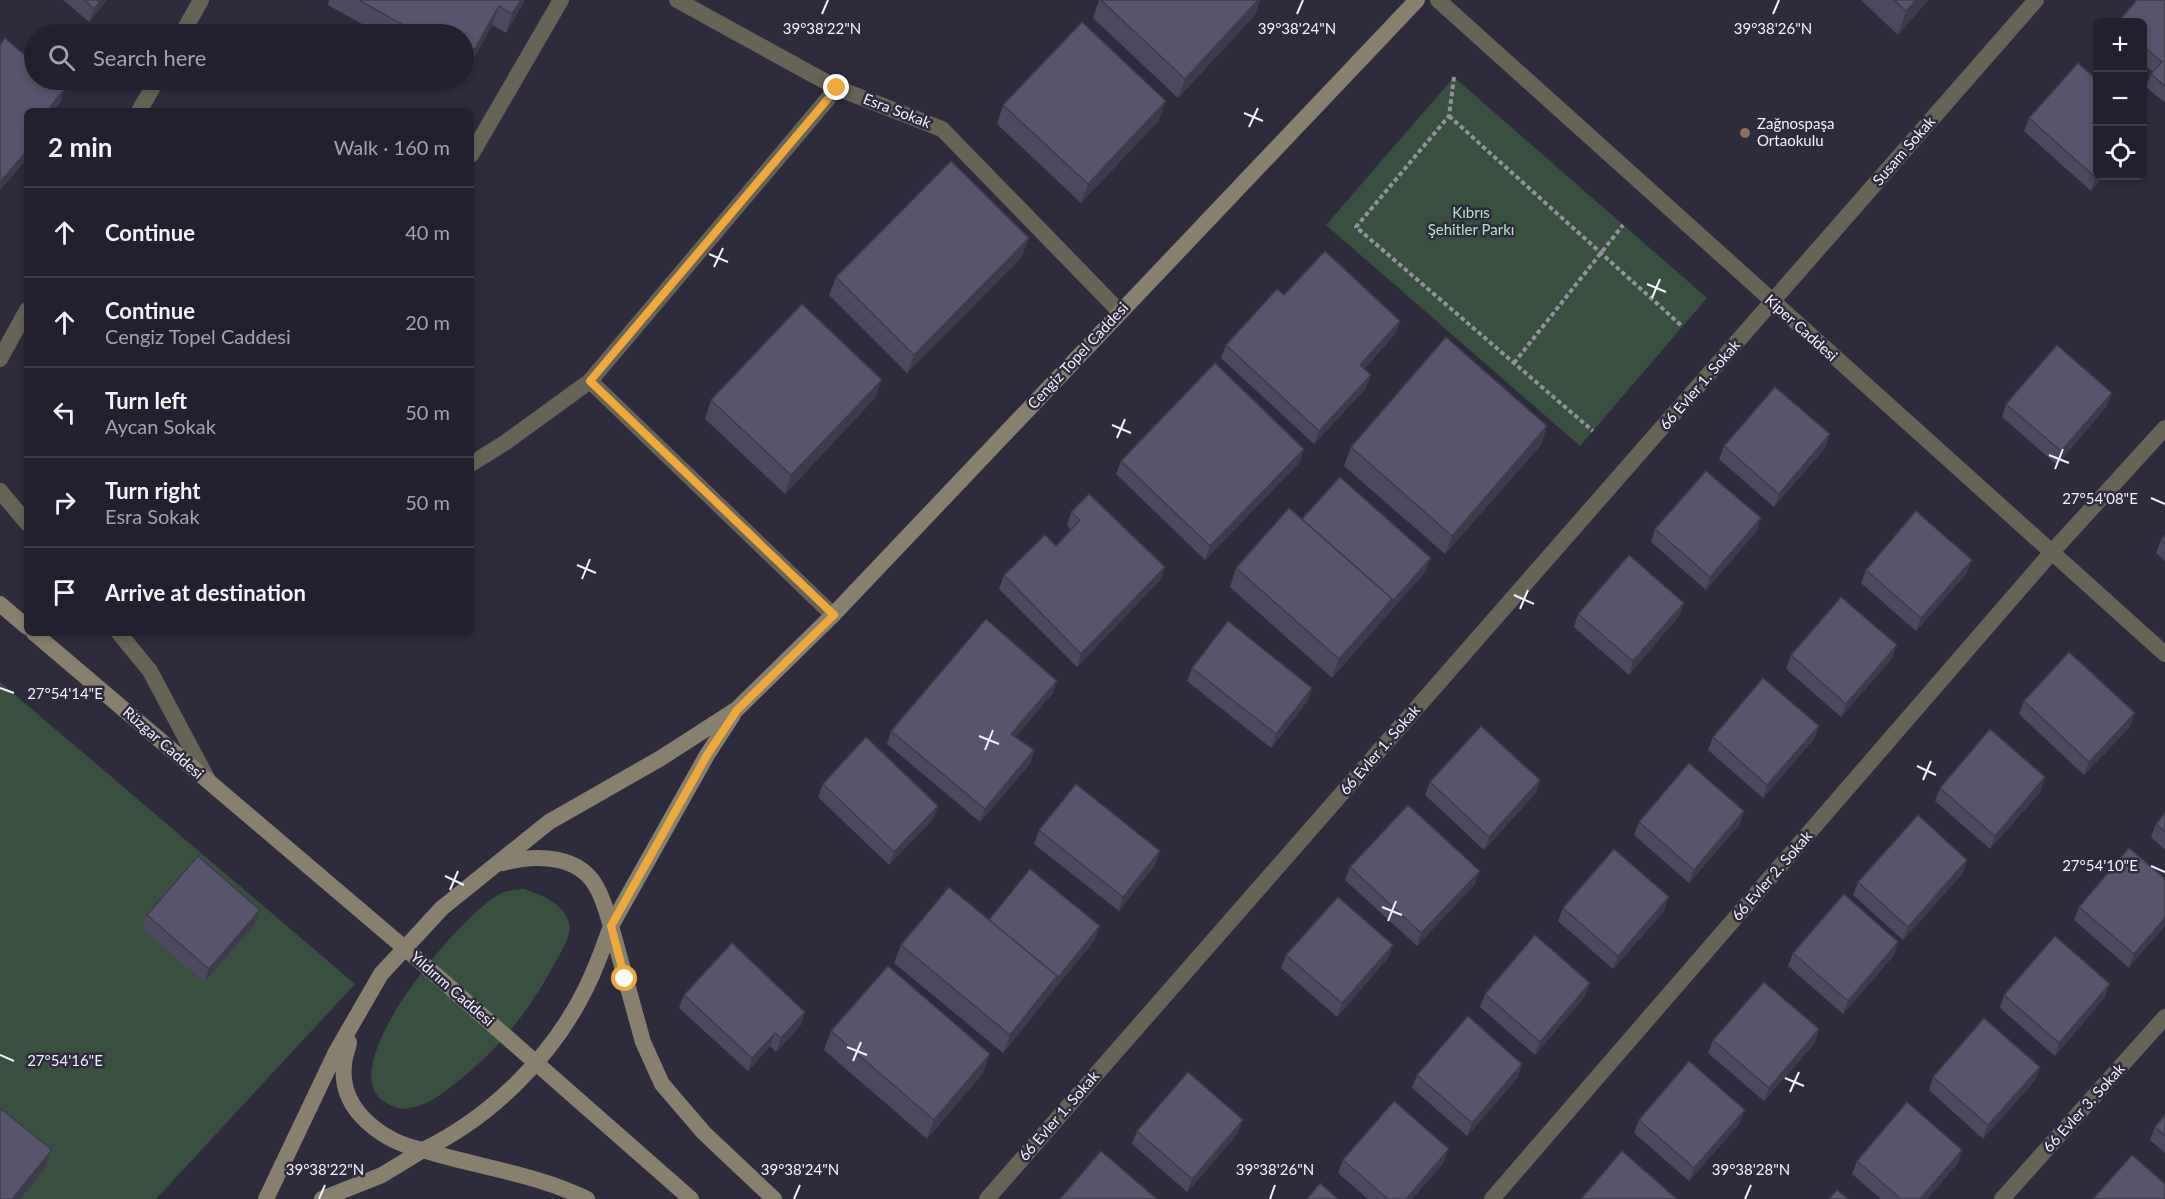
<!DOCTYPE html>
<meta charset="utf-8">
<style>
:root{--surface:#22202e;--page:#2e2d3a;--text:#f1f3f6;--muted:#a2a3aa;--line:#3f3e4a}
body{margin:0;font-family:Lato,sans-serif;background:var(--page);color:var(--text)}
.controls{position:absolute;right:18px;top:18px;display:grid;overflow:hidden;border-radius:9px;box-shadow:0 3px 9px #0003}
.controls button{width:54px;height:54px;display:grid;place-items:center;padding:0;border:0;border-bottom:2px solid var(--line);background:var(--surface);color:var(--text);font:30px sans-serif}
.stop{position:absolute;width:18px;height:18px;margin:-14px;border:4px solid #eea83c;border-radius:50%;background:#fff}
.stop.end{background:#eea83c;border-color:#fff;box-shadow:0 2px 6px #0008}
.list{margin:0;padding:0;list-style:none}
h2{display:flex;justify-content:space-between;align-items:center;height:78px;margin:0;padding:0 24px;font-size:26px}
h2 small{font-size:20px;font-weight:400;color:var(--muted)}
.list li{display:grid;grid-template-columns:39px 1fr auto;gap:18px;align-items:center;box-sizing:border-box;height:90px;padding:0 24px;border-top:2px solid var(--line)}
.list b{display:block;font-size:22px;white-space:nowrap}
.list p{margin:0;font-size:20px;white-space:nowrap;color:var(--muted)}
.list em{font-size:20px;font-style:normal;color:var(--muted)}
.icon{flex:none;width:33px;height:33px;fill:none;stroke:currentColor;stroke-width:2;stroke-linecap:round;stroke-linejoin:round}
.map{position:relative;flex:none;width:2165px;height:1199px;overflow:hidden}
.search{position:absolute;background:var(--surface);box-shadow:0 3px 9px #0003;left:24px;top:24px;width:450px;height:66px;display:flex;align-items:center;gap:15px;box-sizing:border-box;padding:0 21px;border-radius:33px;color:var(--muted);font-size:22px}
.panel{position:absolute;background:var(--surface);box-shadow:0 3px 9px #0003;left:24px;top:108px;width:450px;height:528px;border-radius:9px}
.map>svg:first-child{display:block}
.green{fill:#394f40}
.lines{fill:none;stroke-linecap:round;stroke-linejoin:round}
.path{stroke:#9391a0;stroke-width:4;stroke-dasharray:4.5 3;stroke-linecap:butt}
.minor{stroke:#676357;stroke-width:16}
.secondary{stroke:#87806e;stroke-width:16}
.wall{fill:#4c485f}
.shaded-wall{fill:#3e3b4d}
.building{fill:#58546e;stroke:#3e3b4d;stroke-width:1.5}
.route{stroke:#eea83c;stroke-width:8}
.ticks{fill:none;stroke:#f2f0fd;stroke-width:2}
.education-dot{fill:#8d6e63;stroke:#2e2b3d;stroke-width:2}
.labels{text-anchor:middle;stroke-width:5;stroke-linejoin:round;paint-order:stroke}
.street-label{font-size:15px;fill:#f2f0fd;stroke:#2e2b3d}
.poi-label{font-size:15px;fill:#f2f0fd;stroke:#2e2b3d;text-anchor:start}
.park-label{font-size:15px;fill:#b2e6c3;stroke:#2e2b3d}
.ticks-label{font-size:15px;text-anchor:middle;fill:#f2f0fd;stroke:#2e2b3d;stroke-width:5;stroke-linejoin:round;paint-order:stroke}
</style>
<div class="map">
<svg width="2165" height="1199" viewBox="0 0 2165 1199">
<rect width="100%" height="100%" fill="#2e2b3d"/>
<g class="green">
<path d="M1454 77 1707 298 1580 446 1326 225Z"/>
<path d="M0 682 355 984 156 1199H0Z"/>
<path d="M524 889C542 895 563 903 569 923 572 935 562 950 556 961 531 1009 500 1048 457 1082 443 1093 429 1105 410 1108 402 1110 392 1107 385 1102 329 1069 461 915 498 895 507 890 513 890 524 889Z"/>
</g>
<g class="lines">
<g class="path">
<path d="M1454 77 1449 116 1356 227 1593 431"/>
<path d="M1449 116 1683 327"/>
<path d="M1514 363 1623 225"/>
</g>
<g class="minor">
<path d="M677 0 837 88"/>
<path d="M1438 0 2165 654"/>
<path d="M182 34 201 0"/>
<path d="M139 111 157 80"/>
<path d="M471 155 561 0"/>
<path d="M0 359 27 310"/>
<path d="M590 381 833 615"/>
<path d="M471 464 506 442 590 381 837 88 942 129 1120 312"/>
<path d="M0 491 27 523"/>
<path d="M119 633 150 671 208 780"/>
<path d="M987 1199 2036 0"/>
<path d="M1492 1199 2051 553 2165 428"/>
<path d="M2002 1199 2165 1017"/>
</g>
<g class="secondary">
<path d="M0 604 27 627"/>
<path d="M34 633 428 968 691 1199"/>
<path d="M733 715 707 755 611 926 643 1042 662 1084 704 1133 774 1199"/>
<path d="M349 1042C348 1049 344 1058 344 1065 339 1111 384 1142 423 1150 490 1118 552 1057 585 990 596 969 603 948 611 926 607 914 604 901 598 890 581 854 536 854 503 863"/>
<path d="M266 1199 336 1052 381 974 442 908 549 822 661 758 737 709 833 615 1417 0"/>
<path d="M322 1199 382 1175 423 1150C477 1167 537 1174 587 1199"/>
</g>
</g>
<g class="wall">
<path d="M63 0H107L89 22Z"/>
<path d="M329 0H525L506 33 492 25 464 75V34H380L328 5Z"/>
<path d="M1099 0H1260L1255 15 1178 98 1093 18Z"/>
<path d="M1861 0H1928L1898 35Z"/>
<path d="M2165 0V101L2164 102 2146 87 2151 74 2153 72 2142 63V22Z"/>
<path d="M1003 105 1159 120 1081 203 997 124Z"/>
<path d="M2029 118 2097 176 2091 191 2024 131Z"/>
<path d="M1022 257 907 373 829 295 836 277Z"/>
<path d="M1284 295 1400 321 1395 334 1364 369 1366 388 1314 444 1221 358 1226 345Z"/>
<path d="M875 398 785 494 705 419 711 400Z"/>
<path d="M2006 404 2107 406 2057 465 2002 417Z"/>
<path d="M1547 426 1541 445 1445 554 1344 466 1351 447Z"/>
<path d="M1724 446 1825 448 1774 507 1719 459Z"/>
<path d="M1121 461 1300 462 1205 560 1116 474Z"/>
<path d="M1071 512 1165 567 1160 580 1077 667 999 589 1004 575 1056 546 1071 530 1067 525Z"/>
<path d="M1761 518 1756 532 1706 590 1651 542 1655 529Z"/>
<path d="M1302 519 1426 571 1332 678 1230 587 1236 568Z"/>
<path d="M2165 535V561L2156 553 2161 540Z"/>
<path d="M1866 570 1967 573 1916 631 1861 583Z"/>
<path d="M1684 603 1679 616 1629 675 1574 627 1578 614Z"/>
<path d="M1897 645 1892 658 1841 717 1786 669 1791 655Z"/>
<path d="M1192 668 1312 688 1307 702 1271 748 1187 681Z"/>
<path d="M1057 681 1052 694 1015 737 1034 750 1030 764 980 822 887 744 891 731Z"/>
<path d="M2024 701 2130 727 2084 775 2019 714Z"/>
<path d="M1819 726 1814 739 1763 798 1708 750 1713 737Z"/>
<path d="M1540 780 1536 793 1484 850 1425 795 1430 782Z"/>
<path d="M823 784 938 806 933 819 889 865 818 797Z"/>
<path d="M1940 788 2041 791 1990 849 1935 801Z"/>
<path d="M2165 813V850L2151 837 2156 824Z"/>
<path d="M1639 822 1740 824 1689 883 1634 835Z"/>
<path d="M1039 830 1160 851 1155 865 1119 911 1034 844Z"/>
<path d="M1350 867 1475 884 1417 946 1345 880Z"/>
<path d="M1963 873 1903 940 1853 895 1858 882Z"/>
<path d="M2165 879 2129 968 2074 920 2079 907Z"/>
<path d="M1563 908 1664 911 1613 969 1558 921Z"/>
<path d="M147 915 255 924 204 982 142 928Z"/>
<path d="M989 920 1095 940 1051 993 1003 1053 894 963 901 945Z"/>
<path d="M1793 953 1894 955 1843 1014 1788 966Z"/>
<path d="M1286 955 1388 958 1337 1017 1281 968Z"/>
<path d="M1485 994 1585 996 1535 1055 1480 1007Z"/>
<path d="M684 995 801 1025 776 1052 770 1046 748 1071 679 1008Z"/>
<path d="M2004 995 2105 997 2055 1056 2000 1008Z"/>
<path d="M831 1031 983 1073 927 1139 824 1050Z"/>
<path d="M1713 1040 1815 1043 1764 1101 1708 1053Z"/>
<path d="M2040 1067 2035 1080 1983 1139 1929 1090 1933 1077Z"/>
<path d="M1417 1075 1518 1077 1467 1136 1412 1088Z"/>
<path d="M2165 1115V1153L2150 1140 2155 1127Z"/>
<path d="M1639 1120 1740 1123 1689 1181 1634 1133Z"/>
<path d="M1137 1131 1238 1133 1187 1192 1132 1144Z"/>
<path d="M1343 1160 1444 1162 1412 1199H1368L1338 1173Z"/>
<path d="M1857 1161 1958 1163 1927 1199H1881L1852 1174Z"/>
</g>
<g class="shaded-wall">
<path d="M101 0H107L89 22 94 9Z"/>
<path d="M521 0H525L506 33 512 14Z"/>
<path d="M1258 0H1260L1255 15 1178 98 1185 79Z"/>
<path d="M1916 0H1928L1898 35 1906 11Z"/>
<path d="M499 6 492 25 464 75V72L467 62Z"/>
<path d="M65 89 60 103 53 111 50 107Z"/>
<path d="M1166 101 1159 120 1081 203 1088 184Z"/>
<path d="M27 151V159L0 190V182Z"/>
<path d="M2097 176H2104L2091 191 2095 177Z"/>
<path d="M1029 238 1022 257 907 373 914 355Z"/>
<path d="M1400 321 1395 334 1355 378 1360 365Z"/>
<path d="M1371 375 1366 388 1314 444 1319 431Z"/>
<path d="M882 380 875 398 785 494 791 475Z"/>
<path d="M2112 393 2107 406 2057 465 2061 451Z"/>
<path d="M1547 426 1541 445 1445 554 1452 536Z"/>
<path d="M1830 434 1825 448 1774 507 1779 494Z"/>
<path d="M1304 449 1300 462 1205 560 1210 546Z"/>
<path d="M1761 518 1756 532 1706 590 1710 577Z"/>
<path d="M1431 558 1426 571 1332 678 1339 659 1392 599Z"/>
<path d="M1972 560 1967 573 1916 631 1921 618Z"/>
<path d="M1165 567 1160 580 1077 667 1081 654Z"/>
<path d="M1684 603 1679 616 1629 675 1633 661Z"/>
<path d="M1897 645 1892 658 1841 717 1846 704Z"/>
<path d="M1057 681 1052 694 1007 747 1011 734Z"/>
<path d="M1312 688 1307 702 1271 748 1276 734Z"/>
<path d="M2135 713 2130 727 2084 775 2089 762Z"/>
<path d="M1819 726 1814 739 1763 798 1767 785Z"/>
<path d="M1034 750 1030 764 980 822 985 809Z"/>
<path d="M2045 777 2041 791 1990 849 1995 836Z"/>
<path d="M1540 780 1536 793 1484 850 1489 837Z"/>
<path d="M938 806 933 819 889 865 894 852Z"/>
<path d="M1744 811 1740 824 1689 883 1694 870Z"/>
<path d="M1160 851 1155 865 1119 911 1123 897Z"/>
<path d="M1967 860 1963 873 1903 940 1908 927Z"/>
<path d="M1480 871 1475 884 1417 946 1421 933Z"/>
<path d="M1669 897 1664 911 1613 969 1618 956Z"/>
<path d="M260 910 255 924 204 982 209 969Z"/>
<path d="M2165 918V926L2129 968 2134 954Z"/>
<path d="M1100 926 1095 940 1051 993 1056 980Z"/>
<path d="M1898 942 1894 955 1843 1014 1848 1001Z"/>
<path d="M1393 945 1388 958 1337 1017 1342 1003Z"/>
<path d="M1057 976 1050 995 1003 1053 1010 1035Z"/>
<path d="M1590 983 1585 996 1535 1055 1540 1042Z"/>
<path d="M2110 984 2105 997 2055 1056 2059 1043Z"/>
<path d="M805 1012 801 1025 776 1052 781 1038Z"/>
<path d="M1819 1029 1815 1043 1764 1101 1769 1088Z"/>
<path d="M775 1033 770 1046 748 1071 752 1058Z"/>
<path d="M990 1054 983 1073 927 1139 934 1120Z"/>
<path d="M1522 1064 1518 1077 1467 1136 1472 1123Z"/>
<path d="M2040 1067 2035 1080 1983 1139 1988 1125Z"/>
<path d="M1745 1110 1740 1123 1689 1181 1694 1168Z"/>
<path d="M1243 1120 1238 1133 1187 1192 1192 1179Z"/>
<path d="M1449 1149 1444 1162 1412 1199H1406Z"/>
<path d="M52 1150 45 1168 20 1199H12Z"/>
<path d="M1962 1150 1958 1163 1927 1199H1920Z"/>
</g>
<g class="building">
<path d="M84 0H101L94 9Z"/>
<path d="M359 0H521L512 14 499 6 467 62 464 60V34H419Z"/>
<path d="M1101 0H1258L1185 79Z"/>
<path d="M1894 0H1916L1906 11Z"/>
<path d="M2137 0H2165V86L2151 74 2162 62 2142 45V22H2118Z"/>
<path d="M1082 22 1166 101 1088 184 1003 105Z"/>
<path d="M5 38 34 63V80H53L65 89 50 107 54 111H27V151L0 182V45Z"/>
<path d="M2078 63 2097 80V175L2095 177 2029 118Z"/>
<path d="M951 161 1029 238 914 355 836 277Z"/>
<path d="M1325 251 1400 321 1360 365 1371 375 1319 431 1226 345 1277 289 1284 295Z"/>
<path d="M802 304 882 380 791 475 711 400Z"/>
<path d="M1446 337 1547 426 1452 536 1351 447Z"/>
<path d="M2057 345 2112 393 2061 451 2006 404Z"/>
<path d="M1215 363 1304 449 1210 546 1121 461Z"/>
<path d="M1775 387 1830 434 1779 494 1724 446Z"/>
<path d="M1706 471 1761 518 1710 577 1655 529Z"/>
<path d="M1340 477 1431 558 1390 604 1392 599 1302 519Z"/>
<path d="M1089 494 1165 567 1081 654 1004 575 1045 535 1056 546 1080 520 1071 512Z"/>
<path d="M1289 508 1392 599 1339 659 1236 568Z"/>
<path d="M1916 511 1972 560 1921 618 1866 570Z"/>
<path d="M2165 535V544L2161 540Z"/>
<path d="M1629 555 1684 603 1633 661 1578 614Z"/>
<path d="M1841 597 1897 645 1846 704 1791 655Z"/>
<path d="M986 619 1057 681 1011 734 1034 750 985 809 891 731Z"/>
<path d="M1228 621 1312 688 1276 734 1192 668Z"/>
<path d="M2069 652 2135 713 2089 762 2024 701Z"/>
<path d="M1763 678 1819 726 1767 785 1713 737Z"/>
<path d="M1481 726 1540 780 1489 837 1430 782Z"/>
<path d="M1990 729 2045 777 1995 836 1940 788Z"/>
<path d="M866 737 938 806 894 852 823 784Z"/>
<path d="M1689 763 1744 811 1694 870 1639 822Z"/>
<path d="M1076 784 1160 851 1123 897 1039 830Z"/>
<path d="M1408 805 1480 871 1421 933 1350 867Z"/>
<path d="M2165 813V832L2156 824Z"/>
<path d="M1918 815 1967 860 1908 927 1858 882Z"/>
<path d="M2129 848 2165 879V918L2134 954 2079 907Z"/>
<path d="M1614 849 1669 897 1618 956 1563 908Z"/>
<path d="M198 856 260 910 209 969 147 915Z"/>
<path d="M1030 869 1100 926 1056 980 1057 976 989 920Z"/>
<path d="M949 887 1057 976 1010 1035 901 945Z"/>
<path d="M1844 894 1898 942 1848 1001 1793 953Z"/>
<path d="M1338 897 1393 945 1342 1003 1286 955Z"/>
<path d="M1535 935 1590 983 1540 1042 1485 994Z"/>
<path d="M2055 936 2110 984 2059 1043 2004 995Z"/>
<path d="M732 943 805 1012 781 1038 775 1033 752 1058 684 995Z"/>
<path d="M888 966 990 1054 934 1120 831 1031Z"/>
<path d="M1764 982 1819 1029 1769 1088 1713 1040Z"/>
<path d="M1468 1016 1522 1064 1472 1123 1417 1075Z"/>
<path d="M1984 1018 2040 1067 1988 1125 1933 1077Z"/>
<path d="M1689 1061 1745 1110 1694 1168 1639 1120Z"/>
<path d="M1188 1072 1243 1120 1192 1179 1137 1131Z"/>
<path d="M1394 1101 1449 1149 1406 1199H1388L1343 1160Z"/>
<path d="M1907 1102 1962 1150 1920 1199H1901L1857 1161Z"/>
<path d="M0 1108 52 1150 12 1199H0Z"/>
<path d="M2165 1115V1136L2155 1127Z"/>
<path d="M1101 1151 1157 1199H1060Z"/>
<path d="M1622 1151 1677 1199H1581Z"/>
<path d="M2132 1155 2165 1184V1199H2093Z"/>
<path d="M1320 1183 1338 1199H1307Z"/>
<path d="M1837 1190 1848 1199H1829Z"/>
</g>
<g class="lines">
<path class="route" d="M625 979 611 926 707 755 737 710 834 615 590 381 837 88"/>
</g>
<path class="ticks" d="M822 14 828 0M1297 14 1303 0M1773 14 1779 0M1244 113 1263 121M1249 127 1258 108M709 254 728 262M714 267 723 248M1647 284 1666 292M1652 298 1660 279M1112 425 1131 433M1117 438 1125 419M2049 455 2069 463M2055 469 2063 449M2151 498 2165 504M577 565 596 573M582 579 590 559M1514 595 1534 604M1520 609 1528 590M0 688 14 693M979 736 999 744M985 750 993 730M1917 766 1936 775M1923 780 1931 761M2151 866 2165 872M445 876 464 885M450 890 458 871M1382 907 1402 915M1388 921 1396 901M847 1047 867 1055M0 1055 14 1061M853 1061 861 1042M1785 1078 1804 1086M1790 1092 1799 1072M319 1199 325 1185M794 1199 800 1185M1270 1199 1275 1185M1745 1199 1751 1185"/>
<circle class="education-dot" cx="1745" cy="133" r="6"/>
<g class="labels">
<g class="street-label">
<text transform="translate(897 111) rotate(21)" y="5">Esra Sokak</text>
<text transform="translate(1904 151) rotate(-49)" y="5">Susam Sokak</text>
<text transform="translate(1801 328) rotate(42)" y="5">Kiper Caddesi</text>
<text transform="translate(1078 356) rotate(-47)" y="5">Cengiz Topel Caddesi</text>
<text transform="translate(1700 385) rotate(-49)" y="5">66 Evler 1. Sokak</text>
<text transform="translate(163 743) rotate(41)" y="5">Rüzgar Caddesi</text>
<text transform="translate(1380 750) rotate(-49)" y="5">66 Evler 1. Sokak</text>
<text transform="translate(1772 876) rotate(-49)" y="5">66 Evler 2. Sokak</text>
<text transform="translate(452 989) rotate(41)" y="5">Yıldırım Caddesi</text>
<text transform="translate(2084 1108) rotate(-48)" y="5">66 Evler 3. Sokak</text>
<text transform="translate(1059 1116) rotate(-49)" y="5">66 Evler 1. Sokak</text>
</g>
<g class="poi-label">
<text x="1757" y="129">Zağnospaşa<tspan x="1757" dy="17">Ortaokulu</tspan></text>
</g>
<g class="park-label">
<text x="1471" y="218">Kıbrıs<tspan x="1471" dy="17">Şehitler Parkı</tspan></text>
</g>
</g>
<g class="ticks-label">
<text x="822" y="34">39°38'22"N</text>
<text x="1297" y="34">39°38'24"N</text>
<text x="1773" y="34">39°38'26"N</text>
<text x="2100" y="504">27°54'08"E</text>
<text x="65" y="699">27°54'14"E</text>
<text x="2100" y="871">27°54'10"E</text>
<text x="65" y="1066">27°54'16"E</text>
<text x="325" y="1175">39°38'22"N</text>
<text x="800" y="1175">39°38'24"N</text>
<text x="1275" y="1175">39°38'26"N</text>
<text x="1751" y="1175">39°38'28"N</text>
</g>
</svg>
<div class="controls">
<button>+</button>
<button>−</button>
<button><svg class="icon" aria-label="locate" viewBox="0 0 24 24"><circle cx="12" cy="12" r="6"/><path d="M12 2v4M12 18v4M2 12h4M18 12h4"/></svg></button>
</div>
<div class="stop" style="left:625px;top:979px"></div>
<div class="stop end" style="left:837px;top:88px"></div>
<div class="search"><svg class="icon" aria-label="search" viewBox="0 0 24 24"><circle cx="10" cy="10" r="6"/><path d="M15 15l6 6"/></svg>Search here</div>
<section class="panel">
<h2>2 min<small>Walk · 160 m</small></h2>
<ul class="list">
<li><svg class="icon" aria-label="ahead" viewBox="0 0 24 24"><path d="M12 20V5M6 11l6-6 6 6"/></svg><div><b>Continue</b></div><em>40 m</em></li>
<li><svg class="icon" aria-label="ahead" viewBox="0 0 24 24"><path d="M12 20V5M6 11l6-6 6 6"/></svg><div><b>Continue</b><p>Cengiz Topel Caddesi</p></div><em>20 m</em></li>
<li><svg class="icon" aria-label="left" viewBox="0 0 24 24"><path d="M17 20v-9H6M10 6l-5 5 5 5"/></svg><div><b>Turn left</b><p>Aycan Sokak</p></div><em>50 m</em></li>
<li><svg class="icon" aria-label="right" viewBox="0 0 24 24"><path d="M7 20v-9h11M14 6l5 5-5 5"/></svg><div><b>Turn right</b><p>Esra Sokak</p></div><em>50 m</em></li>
<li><svg class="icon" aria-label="arrive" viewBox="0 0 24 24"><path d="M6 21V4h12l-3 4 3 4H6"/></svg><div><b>Arrive at destination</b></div></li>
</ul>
</section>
</div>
